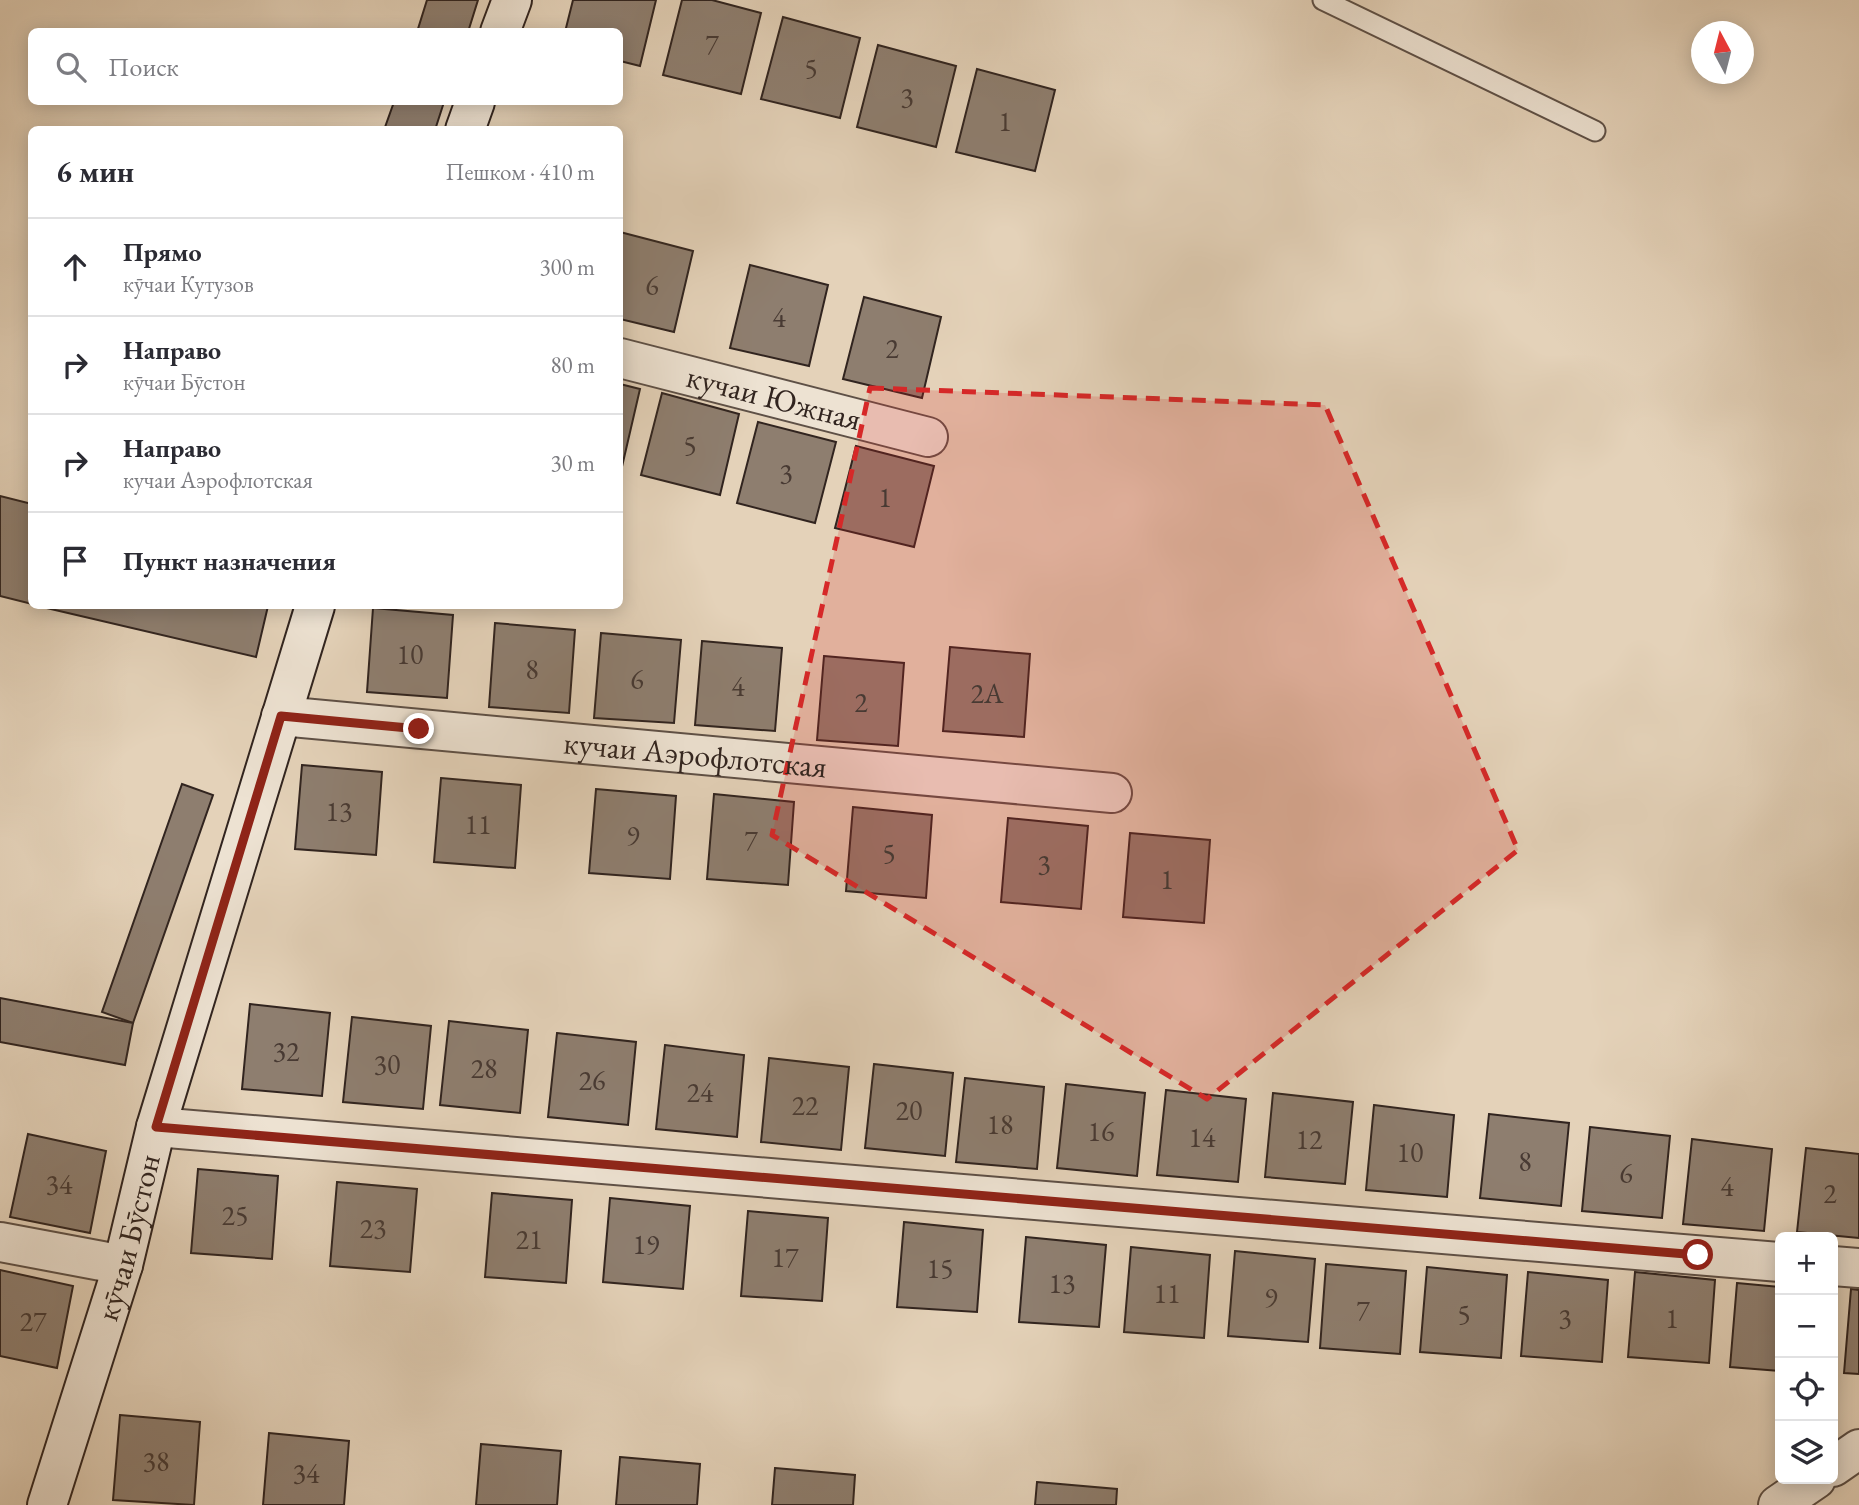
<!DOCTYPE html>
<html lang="ru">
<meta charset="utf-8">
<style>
:root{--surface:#fff;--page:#f2f2f3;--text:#2b2b33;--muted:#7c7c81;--line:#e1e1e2}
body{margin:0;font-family:"EB Garamond",serif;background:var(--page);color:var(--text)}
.controls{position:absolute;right:21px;bottom:21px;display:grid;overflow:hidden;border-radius:10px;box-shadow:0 4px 18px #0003}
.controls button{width:63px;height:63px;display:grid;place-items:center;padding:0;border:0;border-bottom:2px solid var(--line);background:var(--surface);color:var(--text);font:35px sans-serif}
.compass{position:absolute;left:1691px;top:21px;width:63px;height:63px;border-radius:50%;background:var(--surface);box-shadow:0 4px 18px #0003;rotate:353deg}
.stop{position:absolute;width:21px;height:21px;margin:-16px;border:5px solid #8f2418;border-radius:50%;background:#fff}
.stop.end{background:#8f2418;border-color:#fff;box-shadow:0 2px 7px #0008}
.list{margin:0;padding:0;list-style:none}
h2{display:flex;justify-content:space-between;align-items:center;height:91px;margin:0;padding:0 28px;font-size:30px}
h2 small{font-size:23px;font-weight:400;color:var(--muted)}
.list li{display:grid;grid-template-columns:46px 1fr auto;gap:21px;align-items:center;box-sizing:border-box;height:98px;padding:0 28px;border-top:2px solid var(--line)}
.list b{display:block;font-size:26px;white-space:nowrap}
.list p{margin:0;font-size:23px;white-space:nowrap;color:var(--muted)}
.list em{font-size:23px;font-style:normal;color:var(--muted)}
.icon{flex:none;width:38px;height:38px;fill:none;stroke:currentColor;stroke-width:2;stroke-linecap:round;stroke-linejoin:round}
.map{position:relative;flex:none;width:1859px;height:1505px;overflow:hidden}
.search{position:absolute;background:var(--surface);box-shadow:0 4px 18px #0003;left:28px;top:28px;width:595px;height:77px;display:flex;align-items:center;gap:18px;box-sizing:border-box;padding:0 24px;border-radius:10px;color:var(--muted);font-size:26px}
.panel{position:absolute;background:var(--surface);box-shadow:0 4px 18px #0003;left:28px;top:126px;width:595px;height:483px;border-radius:10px}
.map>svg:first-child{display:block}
.building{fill:#8e7e6f;stroke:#31241f;stroke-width:2}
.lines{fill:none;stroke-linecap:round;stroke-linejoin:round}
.lane-casing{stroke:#5e5046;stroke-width:23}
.street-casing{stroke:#5e5046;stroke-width:42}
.secondary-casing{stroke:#31241f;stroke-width:42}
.lane{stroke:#ede2d2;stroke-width:19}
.street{stroke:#ede2d2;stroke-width:38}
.secondary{stroke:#ede2d2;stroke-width:38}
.route{stroke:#8f2418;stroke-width:9}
.marked{fill:#d62828;fill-opacity:0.2;stroke:#d62828;stroke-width:5;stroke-dasharray:14 9;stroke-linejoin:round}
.labels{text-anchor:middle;stroke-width:7;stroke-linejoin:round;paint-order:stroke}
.number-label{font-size:28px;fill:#483a33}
.street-label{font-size:32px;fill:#31241f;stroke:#ede2d2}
</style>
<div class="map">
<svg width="1859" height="1505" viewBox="0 0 1859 1505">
<rect width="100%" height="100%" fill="#e4d2b9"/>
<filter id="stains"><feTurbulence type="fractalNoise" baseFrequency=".00286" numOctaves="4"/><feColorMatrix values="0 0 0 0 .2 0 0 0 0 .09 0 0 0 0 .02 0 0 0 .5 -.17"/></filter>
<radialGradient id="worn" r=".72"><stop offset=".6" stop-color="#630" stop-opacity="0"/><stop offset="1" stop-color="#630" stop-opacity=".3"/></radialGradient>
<g class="building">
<path d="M427 0H478L468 32H417Z"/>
<path d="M573 0H656L640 66 620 61V32H565Z"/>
<path d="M682 0H712L761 13 741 94 663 75Z"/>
<path d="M783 17 860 38 840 118 761 99Z"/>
<path d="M878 45 956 66 936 147 857 127Z"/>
<path d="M977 69 1055 90 1035 171 956 152Z"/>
<path d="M394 102H444L435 130H384Z"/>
<path d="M620 232 693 251 674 332 620 319Z"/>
<path d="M750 265 828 285 809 366 730 348Z"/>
<path d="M864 297 941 317 922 398 843 379Z"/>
<path d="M620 384 640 389 621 471 620 470Z"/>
<path d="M662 393 739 414 720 495 641 475Z"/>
<path d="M758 422 836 442 815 523 737 503Z"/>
<path d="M856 446 934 466 914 547 835 528Z"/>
<path d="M0 496 32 504V604L0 596Z"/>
<path d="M38 606H268L256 657Z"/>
<path d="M373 608 453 615 447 698 367 692Z"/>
<path d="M495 623 575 630 569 713 489 707Z"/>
<path d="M601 633 681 640 674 723 594 718Z"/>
<path d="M702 641 782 648 775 731 695 725Z"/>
<path d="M950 647 1030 654 1024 737 943 731Z"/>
<path d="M824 656 904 663 898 746 817 740Z"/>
<path d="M302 765 382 772 376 855 295 849Z"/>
<path d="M441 778 521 785 515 868 434 862Z"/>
<path d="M182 784 213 795 133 1023 102 1012Z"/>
<path d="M596 789 676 796 670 879 589 873Z"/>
<path d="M714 794 794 802 788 885 707 879Z"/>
<path d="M853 807 932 815 926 898 846 891Z"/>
<path d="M1008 818 1088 826 1081 909 1001 902Z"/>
<path d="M1130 833 1210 840 1204 923 1123 917Z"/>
<path d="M0 998 133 1023 125 1065 0 1042Z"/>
<path d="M250 1004 330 1013 322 1096 242 1089Z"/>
<path d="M352 1017 431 1026 423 1109 343 1102Z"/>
<path d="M449 1021 528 1030 520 1113 440 1105Z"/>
<path d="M557 1033 636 1042 628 1125 548 1117Z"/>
<path d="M665 1045 744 1055 737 1137 656 1129Z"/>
<path d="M769 1058 849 1067 841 1150 761 1142Z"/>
<path d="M874 1064 953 1073 945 1156 865 1148Z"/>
<path d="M965 1078 1044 1087 1037 1169 956 1162Z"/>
<path d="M1066 1084 1145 1093 1137 1176 1057 1168Z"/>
<path d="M1166 1090 1246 1099 1238 1182 1157 1175Z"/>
<path d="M1273 1093 1353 1102 1345 1184 1265 1177Z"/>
<path d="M1374 1105 1454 1115 1447 1197 1366 1190Z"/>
<path d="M1489 1114 1569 1123 1561 1206 1480 1198Z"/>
<path d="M1590 1127 1670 1136 1662 1218 1582 1211Z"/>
<path d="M28 1134 106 1151 90 1233 10 1217Z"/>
<path d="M1692 1139 1772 1149 1764 1231 1683 1224Z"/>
<path d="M1806 1148 1859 1154V1238L1797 1232Z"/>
<path d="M198 1169 278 1176 272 1259 191 1253Z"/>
<path d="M337 1182 417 1189 410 1272 330 1266Z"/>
<path d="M492 1193 572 1200 566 1283 485 1277Z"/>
<path d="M610 1198 690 1206 683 1289 603 1282Z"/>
<path d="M748 1211 828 1218 822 1301 741 1296Z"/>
<path d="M904 1222 983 1230 977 1312 897 1307Z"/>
<path d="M1026 1237 1106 1245 1099 1327 1019 1322Z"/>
<path d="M1131 1247 1210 1255 1204 1338 1124 1332Z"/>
<path d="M1235 1251 1315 1259 1308 1342 1228 1336Z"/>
<path d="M1326 1264 1406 1271 1400 1354 1320 1348Z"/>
<path d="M1427 1267 1507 1275 1501 1358 1420 1352Z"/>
<path d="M0 1270 73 1286 57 1368 0 1356Z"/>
<path d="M1528 1272 1608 1280 1602 1362 1521 1356Z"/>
<path d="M1635 1272 1715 1280 1709 1363 1628 1357Z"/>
<path d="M1737 1283 1780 1287V1371L1730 1367Z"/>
<path d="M1851 1289 1859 1290V1374L1844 1373Z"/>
<path d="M120 1415 200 1422 194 1505 113 1500Z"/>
<path d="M269 1433 349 1441 344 1505H263Z"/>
<path d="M481 1444 561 1451 557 1505H476Z"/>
<path d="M620 1457 700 1464 697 1505H616Z"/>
<path d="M775 1468 855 1475 853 1505H772Z"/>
<path d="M1037 1482 1117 1489 1116 1505H1035Z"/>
</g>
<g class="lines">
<g class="lane-casing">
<path id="lane" d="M1323 0 1595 131"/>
</g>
<g class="street-casing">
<g id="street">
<path id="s1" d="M620 358 928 437"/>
<path id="s2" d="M281 716 1112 793"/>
<path d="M156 1127 1780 1262"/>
<path d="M0 1242 123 1265"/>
<path d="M1833 1266 1859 1268"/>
<path d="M1833 1467 1859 1449"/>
<path d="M1778 1505 1816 1479"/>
</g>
</g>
<g class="secondary-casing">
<g id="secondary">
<path d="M500 32 512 0"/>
<path d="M465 130 475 102"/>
<path id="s3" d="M47 1505 123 1265 156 1127 315 606"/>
</g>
</g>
<use href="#lane" class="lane"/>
<use href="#street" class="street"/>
<use href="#secondary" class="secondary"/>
</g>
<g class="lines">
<path class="route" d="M419 729 281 716 156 1127 1698 1255"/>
</g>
<path class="marked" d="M870 388 1325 405 1518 850 1207 1099 772 835Z"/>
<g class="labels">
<g class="number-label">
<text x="712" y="54">7</text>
<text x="811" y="78">5</text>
<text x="907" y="107">3</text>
<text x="1005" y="131">1</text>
<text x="652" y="295">6</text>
<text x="779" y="327">4</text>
<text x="892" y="358">2</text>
<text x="690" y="455">5</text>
<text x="786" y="483">3</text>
<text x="885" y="507">1</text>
<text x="410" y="664">10</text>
<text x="532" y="679">8</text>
<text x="637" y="689">6</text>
<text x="738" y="696">4</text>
<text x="987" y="703">2А</text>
<text x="861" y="712">2</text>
<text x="339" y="821">13</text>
<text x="478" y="834">11</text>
<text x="633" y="845">9</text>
<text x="751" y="850">7</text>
<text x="889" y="863">5</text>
<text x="1044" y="874">3</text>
<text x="1167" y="889">1</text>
<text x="286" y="1061">32</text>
<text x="387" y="1074">30</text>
<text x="484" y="1078">28</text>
<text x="592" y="1090">26</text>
<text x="700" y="1102">24</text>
<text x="805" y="1115">22</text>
<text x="909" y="1120">20</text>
<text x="1000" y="1134">18</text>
<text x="1101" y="1141">16</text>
<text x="1202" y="1147">14</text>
<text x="1309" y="1149">12</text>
<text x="1410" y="1162">10</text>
<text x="1525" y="1171">8</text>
<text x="1626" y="1183">6</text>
<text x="59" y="1194">34</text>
<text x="1727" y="1196">4</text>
<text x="1830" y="1203">2</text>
<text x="235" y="1225">25</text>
<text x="373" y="1238">23</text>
<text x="529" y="1249">21</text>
<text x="646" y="1254">19</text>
<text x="785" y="1267">17</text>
<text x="940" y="1278">15</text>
<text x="1062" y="1293">13</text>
<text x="1167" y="1303">11</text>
<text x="1271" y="1307">9</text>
<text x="1363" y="1320">7</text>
<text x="1464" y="1324">5</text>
<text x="1565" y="1328">3</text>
<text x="1672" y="1328">1</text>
<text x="33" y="1331">27</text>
<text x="156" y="1471">38</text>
<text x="306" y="1483">34</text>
</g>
<g class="street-label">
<text dy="11" stroke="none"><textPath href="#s1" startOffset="159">кучаи Южная</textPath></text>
<text dy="11" stroke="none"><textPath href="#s2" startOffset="416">кучаи Аэрофлотская</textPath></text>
<text dy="11" stroke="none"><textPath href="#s3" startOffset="280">кӯчаи Бӯстон</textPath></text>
</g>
</g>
<rect width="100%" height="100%" filter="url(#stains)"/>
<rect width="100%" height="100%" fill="url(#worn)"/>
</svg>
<div class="controls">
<button>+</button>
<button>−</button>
<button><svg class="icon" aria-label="locate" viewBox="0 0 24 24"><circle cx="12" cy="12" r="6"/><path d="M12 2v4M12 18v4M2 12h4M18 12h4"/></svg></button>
<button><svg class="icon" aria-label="layers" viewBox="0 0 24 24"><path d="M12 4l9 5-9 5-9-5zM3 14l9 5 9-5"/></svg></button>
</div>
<svg class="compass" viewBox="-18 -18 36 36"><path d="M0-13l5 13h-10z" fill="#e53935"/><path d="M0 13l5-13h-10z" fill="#7c7c81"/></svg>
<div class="stop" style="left:1698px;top:1255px"></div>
<div class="stop end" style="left:419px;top:729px"></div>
<div class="search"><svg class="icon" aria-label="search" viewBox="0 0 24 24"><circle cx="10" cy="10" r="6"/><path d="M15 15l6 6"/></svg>Поиск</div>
<section class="panel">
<h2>6 мин<small>Пешком · 410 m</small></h2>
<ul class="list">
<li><svg class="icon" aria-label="ahead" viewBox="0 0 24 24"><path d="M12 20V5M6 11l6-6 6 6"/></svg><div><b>Прямо</b><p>кӯчаи Кутузов</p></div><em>300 m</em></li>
<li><svg class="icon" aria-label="right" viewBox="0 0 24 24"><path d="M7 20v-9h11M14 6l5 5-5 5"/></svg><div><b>Направо</b><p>кӯчаи Бӯстон</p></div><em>80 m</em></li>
<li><svg class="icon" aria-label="right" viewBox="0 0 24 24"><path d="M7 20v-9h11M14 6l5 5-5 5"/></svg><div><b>Направо</b><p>кучаи Аэрофлотская</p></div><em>30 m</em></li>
<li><svg class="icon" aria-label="arrive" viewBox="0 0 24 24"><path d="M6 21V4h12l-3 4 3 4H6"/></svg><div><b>Пункт назначения</b></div></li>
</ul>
</section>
</div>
